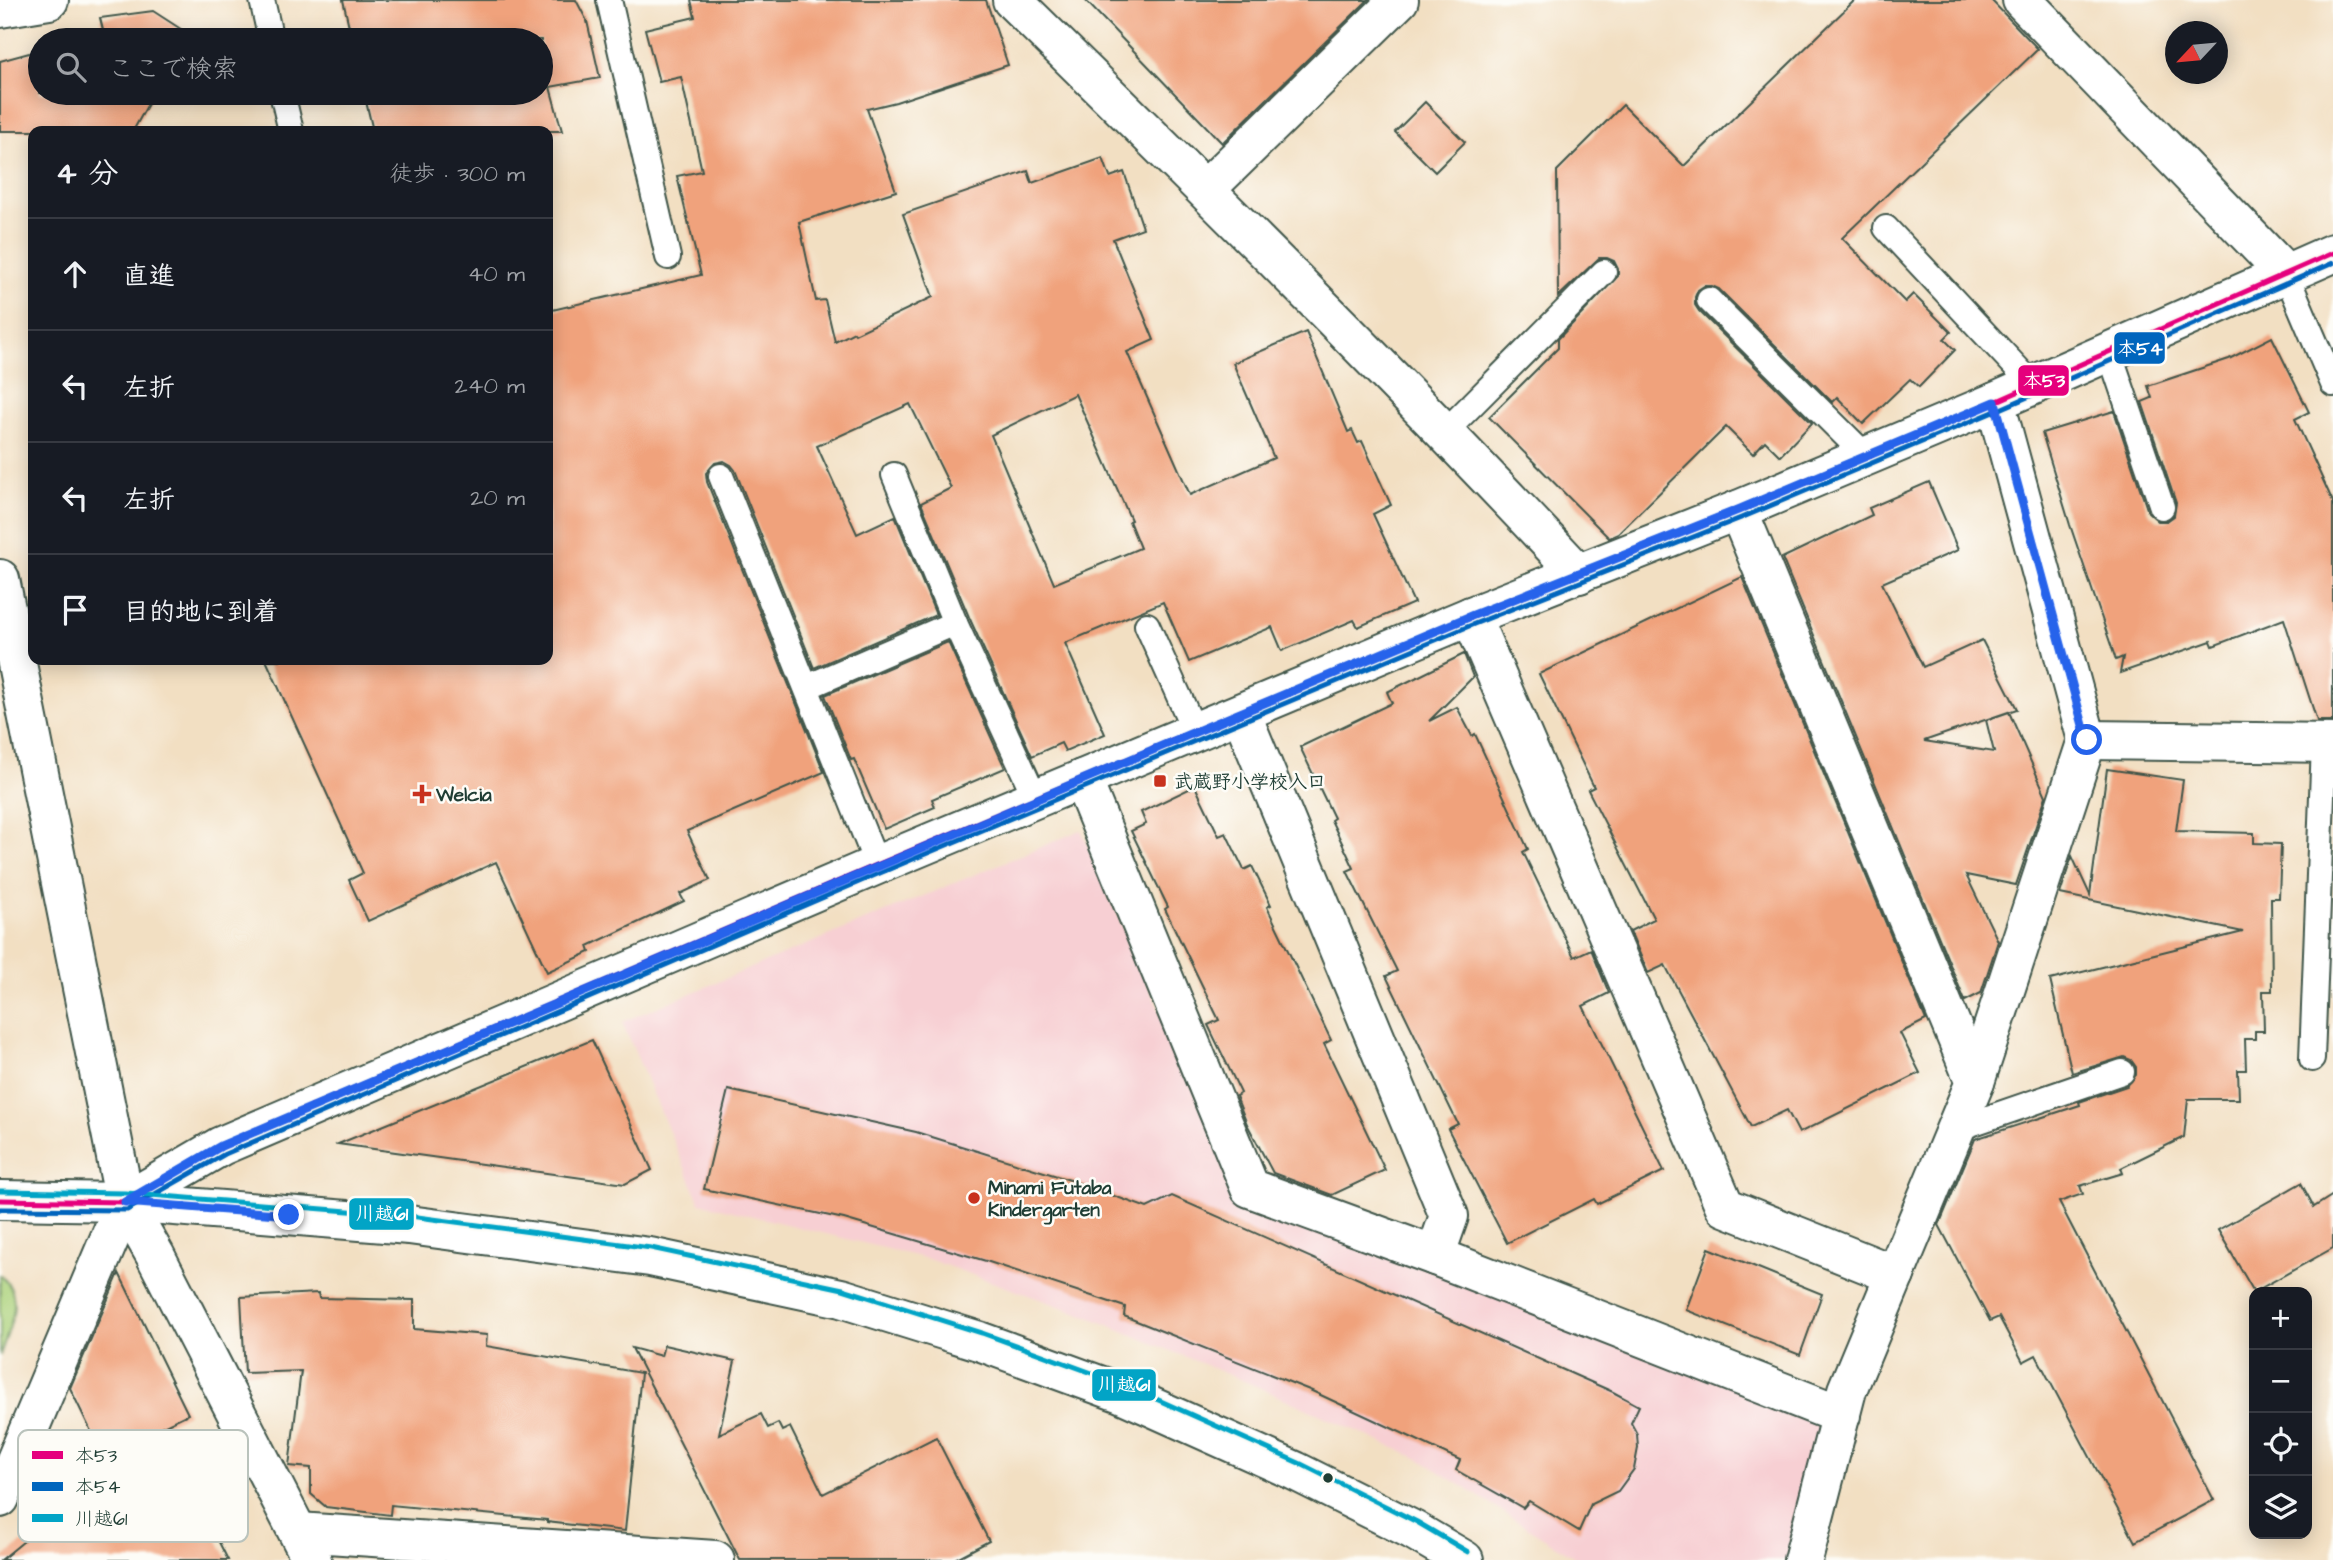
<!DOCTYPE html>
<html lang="ja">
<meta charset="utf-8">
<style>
:root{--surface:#171b24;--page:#242831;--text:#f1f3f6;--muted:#9ea1a6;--line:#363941}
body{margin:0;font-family:"Architects Daughter","Klee One",sans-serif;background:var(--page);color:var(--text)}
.controls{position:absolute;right:21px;bottom:21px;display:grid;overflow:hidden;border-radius:14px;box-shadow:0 4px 18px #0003}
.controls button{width:63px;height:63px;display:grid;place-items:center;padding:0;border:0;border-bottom:2px solid var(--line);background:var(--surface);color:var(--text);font:35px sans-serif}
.compass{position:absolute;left:2165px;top:21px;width:63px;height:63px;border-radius:50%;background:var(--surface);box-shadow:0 4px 18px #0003;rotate:244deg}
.stop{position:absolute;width:21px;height:21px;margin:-16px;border:5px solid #2563eb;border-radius:50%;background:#fff}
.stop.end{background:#2563eb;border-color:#fff;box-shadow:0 2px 7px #0008}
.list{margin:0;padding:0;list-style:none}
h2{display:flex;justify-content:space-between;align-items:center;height:91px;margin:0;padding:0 28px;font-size:30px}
h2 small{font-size:23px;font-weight:400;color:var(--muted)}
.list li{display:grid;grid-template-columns:46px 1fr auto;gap:21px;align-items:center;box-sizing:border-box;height:112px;padding:0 28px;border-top:2px solid var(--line)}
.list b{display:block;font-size:26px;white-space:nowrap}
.list em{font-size:23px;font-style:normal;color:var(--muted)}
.icon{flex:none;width:38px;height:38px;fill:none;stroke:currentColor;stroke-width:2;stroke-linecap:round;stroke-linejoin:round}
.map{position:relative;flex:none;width:2333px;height:1560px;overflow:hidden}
.search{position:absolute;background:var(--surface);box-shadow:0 4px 18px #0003;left:28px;top:28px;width:525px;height:77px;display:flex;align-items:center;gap:18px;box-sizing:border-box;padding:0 24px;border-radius:38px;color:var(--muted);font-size:26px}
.panel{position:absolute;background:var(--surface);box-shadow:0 4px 18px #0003;left:28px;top:126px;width:525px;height:539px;border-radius:14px}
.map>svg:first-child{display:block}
.built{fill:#f7cfd3}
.green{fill:#acd27b;stroke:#668858;stroke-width:2}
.building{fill:#f0a27c;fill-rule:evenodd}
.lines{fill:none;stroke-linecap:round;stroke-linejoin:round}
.lane-casing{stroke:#3f5549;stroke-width:28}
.street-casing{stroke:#3f5549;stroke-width:42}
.secondary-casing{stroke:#3f5549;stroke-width:42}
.lane{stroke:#fff;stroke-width:24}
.street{stroke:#fff;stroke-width:38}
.secondary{stroke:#fff;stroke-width:38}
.bus-1-casing{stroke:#fdfcf7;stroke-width:10}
.bus-2-casing{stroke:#fdfcf7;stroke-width:10}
.bus-3-casing{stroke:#fdfcf7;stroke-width:10}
.bus-1{stroke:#e5007d;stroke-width:5}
.bus-2{stroke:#0065bd;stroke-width:5}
.bus-3{stroke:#02a4c6;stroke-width:5}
.route{stroke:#2563eb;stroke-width:9}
.poi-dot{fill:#c8321e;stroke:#fdfcf7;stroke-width:2.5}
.bus-dot{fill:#1f3d34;stroke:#fdfcf7;stroke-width:2.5}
.labels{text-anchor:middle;stroke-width:5;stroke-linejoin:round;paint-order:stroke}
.poi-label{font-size:19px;font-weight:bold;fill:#1f3d34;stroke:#fdfcf7;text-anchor:start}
.key{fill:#fdfcf7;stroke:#bac3bc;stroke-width:2}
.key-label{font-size:19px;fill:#1f3d34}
.line-badge{stroke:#fdfcf7;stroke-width:2.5}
.badge-label{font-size:19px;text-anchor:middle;font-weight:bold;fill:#fff}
</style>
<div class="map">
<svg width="2333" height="1560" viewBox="0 0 2333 1560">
<rect width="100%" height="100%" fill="#fdfcf7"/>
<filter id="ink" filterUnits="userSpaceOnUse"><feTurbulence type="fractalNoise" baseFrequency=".0143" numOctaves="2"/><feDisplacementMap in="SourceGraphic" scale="14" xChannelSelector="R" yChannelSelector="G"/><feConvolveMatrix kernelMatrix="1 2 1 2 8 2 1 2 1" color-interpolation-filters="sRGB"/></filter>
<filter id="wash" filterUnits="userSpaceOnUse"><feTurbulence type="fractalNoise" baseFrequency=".00686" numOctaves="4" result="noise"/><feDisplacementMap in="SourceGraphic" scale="28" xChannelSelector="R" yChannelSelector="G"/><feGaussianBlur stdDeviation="1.57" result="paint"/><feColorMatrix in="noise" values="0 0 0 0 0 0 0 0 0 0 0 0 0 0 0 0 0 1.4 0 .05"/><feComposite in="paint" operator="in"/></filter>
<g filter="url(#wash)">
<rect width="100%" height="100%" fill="#f2dfc2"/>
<path class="built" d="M1081 830 1239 1194 1827 1420 1793 1560H1579L1421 1460 1256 1386 1084 1315 928 1259 700 1203 622 1022Z"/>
<path class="green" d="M0 1275C27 1297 8 1329 0 1356Z"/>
<g id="blocks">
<g class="building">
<path d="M343 0H576L587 21 600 78 550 87 562 131H373L364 93H541V40H352Z"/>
<path d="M691 0H986L1008 65 896 102 867 109 896 191 799 222 816 301 825 300 835 342 854 332 855 334 933 297 903 214 1028 171 1032 183 1103 158 1110 177 1124 172 1143 228 1113 239 1154 340 1127 352 1190 495 1274 458 1233 363 1306 332 1348 432 1352 430 1358 443 1362 441 1391 505 1373 514 1414 603 1358 627 1354 620 1282 651 1272 627 1189 662 1163 602 1065 643 1105 734 1065 751 1061 743 1032 756 969 617 921 503 951 488 910 404 817 446 857 534 895 516 936 615 814 668 735 470 731 465 724 461 715 463 706 473 707 482 824 772 687 831 710 880 680 894 684 901 588 946 590 952 547 972 496 862 368 921 349 880 363 873 266 660H548V311L701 275 677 176 702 171 681 77 659 82 645 29 695 17ZM1075 394 1131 520 1129 521 1140 548 1054 584 991 435Z"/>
<path d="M1085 0H1368L1222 143Z"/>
<path d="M1855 0H1991L2038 49 1842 238 1905 302 1913 294 1951 332 1944 339 1955 350 1919 387 1910 379 1863 424 1837 397 1832 402 1719 289 1712 286H1704L1698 290 1695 297V305L1699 311 1812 423 1780 456 1765 441 1753 454 1726 427 1618 534 1609 538 1489 417 1558 348V339L1618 276V269L1614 261 1607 258H1599L1558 297 1557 171 1623 105 1684 166Z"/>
<path d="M153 11 187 33 183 40H79L104 34 100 18Z"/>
<path d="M40 50V93H154L133 131H0V61Z"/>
<path d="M1425 102 1465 142 1435 172 1395 132Z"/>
<path d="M2272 337 2309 412 2295 419 2333 502V721H2317L2284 619 2213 646 2211 641 2120 673 2123 657 2116 660 2070 525 2042 433 2114 411 2148 512 2158 521H2167L2174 516 2176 503 2142 402 2152 398 2148 386 2229 359Z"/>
<path d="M1929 482 1958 550 1882 583 1923 667 1982 640 2017 709 1924 741 1994 752 1986 720 2009 712 2046 796 2016 885 1966 875 1998 941 1981 993 1965 1001 1782 558 1872 515 1869 508Z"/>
<path d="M1742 577 1926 1020 1900 1033 1920 1073 1799 1133 1787 1110 1751 1127 1665 965 1648 973 1630 931 1654 919 1588 790 1594 787 1539 674Z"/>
<path d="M948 642 1005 768 932 799 935 807 884 829 854 759 851 760 825 695Z"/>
<path d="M1464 654 1473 677 1429 721 1457 707 1472 736 1475 734 1528 849 1523 852 1574 957 1591 949 1609 993 1583 1006 1664 1171 1597 1204 1594 1199 1507 1243 1448 1129 1458 1124 1386 976 1397 971 1347 871 1354 868 1331 820 1334 818 1300 747 1392 703 1387 692Z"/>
<path d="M2107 769 2183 780 2176 831 2254 833V843L2281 844 2279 898H2271L2272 991H2263L2264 1031H2255V1039H2245L2246 1070H2238L2239 1099H2188L2184 1137 2121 1168 2123 1173 2080 1186 2083 1194 2059 1202 2214 1500 2135 1542 2036 1355 2023 1362 1999 1317 1990 1321 1939 1225 1975 1139 2080 1105 2079 1102 2127 1086 2136 1075V1067L2131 1060 2124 1057 2072 1073 2050 980 2243 932 2060 894 2072 856 2090 895Z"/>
<path d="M1195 786 1219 836 1226 833 1244 870 1252 866 1271 905 1267 907 1331 1040 1324 1044 1385 1170 1332 1195 1273 1173 1247 1124 1236 1096 1241 1093 1208 1025 1219 1020 1165 909 1168 907 1131 831 1146 824 1141 812Z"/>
<path d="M592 1040 652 1170 625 1184 338 1144Z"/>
<path d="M728 1090 916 1132 1070 1180 1147 1208 1172 1196 1613 1392 1639 1406 1631 1423 1637 1434 1638 1448 1634 1469 1618 1491 1591 1504 1579 1531 1529 1501 1523 1508 1456 1470 1460 1460 1312 1391 1124 1316 1125 1307 986 1261 844 1219 704 1189Z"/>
<path d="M2301 1183 2314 1207 2333 1195V1248L2254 1292 2218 1230Z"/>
<path d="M1709 1248 1822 1294 1800 1355 1686 1310Z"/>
<path d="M119 1273 188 1414 161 1427 228 1560H1L97 1481 93 1472 107 1464 70 1388Z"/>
<path d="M318 1293 319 1298 414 1300V1329L487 1335 486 1346 641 1373 625 1531 547 1522V1520L391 1505 390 1515 326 1507 311 1494V1468L289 1466 301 1371 245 1373 241 1297Z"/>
<path d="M664 1345 735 1361 719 1434 761 1414 768 1428 778 1423 782 1431 790 1427 823 1494 936 1437 989 1541 953 1560H740L632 1348 661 1356Z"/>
</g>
</g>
</g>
<g filter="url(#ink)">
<use href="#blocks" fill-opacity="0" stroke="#3f5549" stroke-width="2"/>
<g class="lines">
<g class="lane-casing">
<g id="lane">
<path d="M262 0 271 40"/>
<path d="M609 0 668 257"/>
<path d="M282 93 291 131"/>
<path d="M1886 228 2033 385"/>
<path d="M2286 274 2333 384"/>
<path d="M1709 300 1866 456"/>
<path d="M2109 351 2162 507"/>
<path d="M1446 431 1604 272"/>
<path d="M894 475 955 623 1036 799"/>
<path d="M721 476 877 865"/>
<path d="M1147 625 1195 732"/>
<path d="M807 687 955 623"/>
<path d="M2312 1059 2324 743"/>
<path d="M1956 1129 2122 1072"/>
</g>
</g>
<g class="street-casing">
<g id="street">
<path d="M1012 0C1204 188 1395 377 1579 574"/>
<path d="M2022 0 2286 274"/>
<path d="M0 8 49 0"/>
<path d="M1206 189 1399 0"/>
<path d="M1738 510 1975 1082"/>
<path d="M0 579 125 1202 155 1255 312 1560"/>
<path d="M1471 616 1725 1207 1895 1275"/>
<path d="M1241 713 1449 1216 1435 1256"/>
<path d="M2087 740 2333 743"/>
<path d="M1082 779 1250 1188 1435 1256 1841 1415"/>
<path d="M0 1498 125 1202"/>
<path d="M298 1532 715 1560"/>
<path d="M1803 1560 1847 1390 1975 1082 2087 740 1995 402"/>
</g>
</g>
<g class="secondary-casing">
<g id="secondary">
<path d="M0 1200 125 1202 409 1225 650 1257 841 1298 979 1341 1121 1393 1295 1471 1413 1530 1464 1560"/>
<path d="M125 1202 221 1146 877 865 1471 616 1738 510 1995 402 2333 253"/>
</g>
</g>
<use href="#lane" class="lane"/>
<use href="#street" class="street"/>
<use href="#secondary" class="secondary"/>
<g class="bus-1-casing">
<path id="bus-1" d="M0 1200 125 1202 221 1146 877 865 1471 616 1738 510 1995 402 2333 253"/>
</g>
<g class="bus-2-casing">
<path id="bus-2" d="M0 1209 127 1210 225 1154 880 873 1474 624 1741 518 1998 410 2333 263"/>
</g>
<g class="bus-3-casing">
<path id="bus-3" d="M0 1191 126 1193 410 1216 651 1248 843 1289 982 1333 1125 1385 1299 1463 1417 1522 1468 1552"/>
</g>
<use href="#bus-1" class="bus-1"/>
<use href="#bus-2" class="bus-2"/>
<use href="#bus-3" class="bus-3"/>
</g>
</g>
<g class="lines" filter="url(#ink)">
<path class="route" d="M289 1215 125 1202 221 1146 1195 732 1471 616 1738 510 1995 402 2087 740"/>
</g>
<g class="poi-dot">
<rect x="1153" y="774" width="14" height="14" rx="3.5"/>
<path d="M418.5 783.5h7v7h7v7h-7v7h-7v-7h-7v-7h7z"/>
<circle cx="974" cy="1198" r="7"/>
</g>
<circle class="bus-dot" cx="1328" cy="1478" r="6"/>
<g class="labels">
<g class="poi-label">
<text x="1174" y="788">武蔵野小学校入口</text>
<text x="436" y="801">Welcia</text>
<text x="988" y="1194">Minami Futaba<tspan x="988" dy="22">Kindergarten</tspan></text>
</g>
</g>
<rect x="18" y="1430" width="230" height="112" rx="10" class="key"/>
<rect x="32" y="1451" width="31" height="8" fill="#e5007d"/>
<rect x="32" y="1482" width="31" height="9" fill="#0065bd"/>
<rect x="32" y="1514" width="31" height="8" fill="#02a4c6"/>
<g class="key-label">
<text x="75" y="1462">本53</text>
<text x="75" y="1493">本54</text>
<text x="75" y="1525">川越61</text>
</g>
<g class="line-badge">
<rect x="2113" y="331" width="53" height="34" rx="7" fill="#0065bd"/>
<rect x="2017" y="364" width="53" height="33" rx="7" fill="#e5007d"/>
<rect x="348" y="1197" width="67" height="34" rx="7" fill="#02a4c6"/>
<rect x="1091" y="1368" width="66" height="34" rx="7" fill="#02a4c6"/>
</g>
<g class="badge-label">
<text x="2140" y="355">本54</text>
<text x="2044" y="387">本53</text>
<text x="382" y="1220">川越61</text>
<text x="1124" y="1391">川越61</text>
</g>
</svg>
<div class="controls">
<button>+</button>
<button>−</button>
<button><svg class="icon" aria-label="locate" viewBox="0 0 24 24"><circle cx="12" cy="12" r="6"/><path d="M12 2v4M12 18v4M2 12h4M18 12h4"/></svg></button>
<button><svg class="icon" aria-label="layers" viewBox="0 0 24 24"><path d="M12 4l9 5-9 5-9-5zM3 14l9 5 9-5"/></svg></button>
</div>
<svg class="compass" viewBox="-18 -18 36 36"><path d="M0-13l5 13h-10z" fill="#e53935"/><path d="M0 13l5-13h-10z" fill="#9ea1a6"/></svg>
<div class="stop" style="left:2087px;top:740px"></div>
<div class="stop end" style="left:289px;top:1215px"></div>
<div class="search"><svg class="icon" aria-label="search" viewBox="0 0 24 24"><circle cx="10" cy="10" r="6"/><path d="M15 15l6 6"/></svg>ここで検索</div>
<section class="panel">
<h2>4 分<small>徒歩 · 300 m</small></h2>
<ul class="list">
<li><svg class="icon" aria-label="ahead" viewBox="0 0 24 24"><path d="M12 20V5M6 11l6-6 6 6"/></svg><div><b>直進</b></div><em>40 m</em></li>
<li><svg class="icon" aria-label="left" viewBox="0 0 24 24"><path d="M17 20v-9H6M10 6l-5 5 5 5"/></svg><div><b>左折</b></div><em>240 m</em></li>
<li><svg class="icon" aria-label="left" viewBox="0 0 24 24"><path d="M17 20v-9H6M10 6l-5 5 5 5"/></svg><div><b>左折</b></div><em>20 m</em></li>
<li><svg class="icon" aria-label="arrive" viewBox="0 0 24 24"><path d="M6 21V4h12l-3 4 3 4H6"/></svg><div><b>目的地に到着</b></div></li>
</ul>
</section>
</div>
